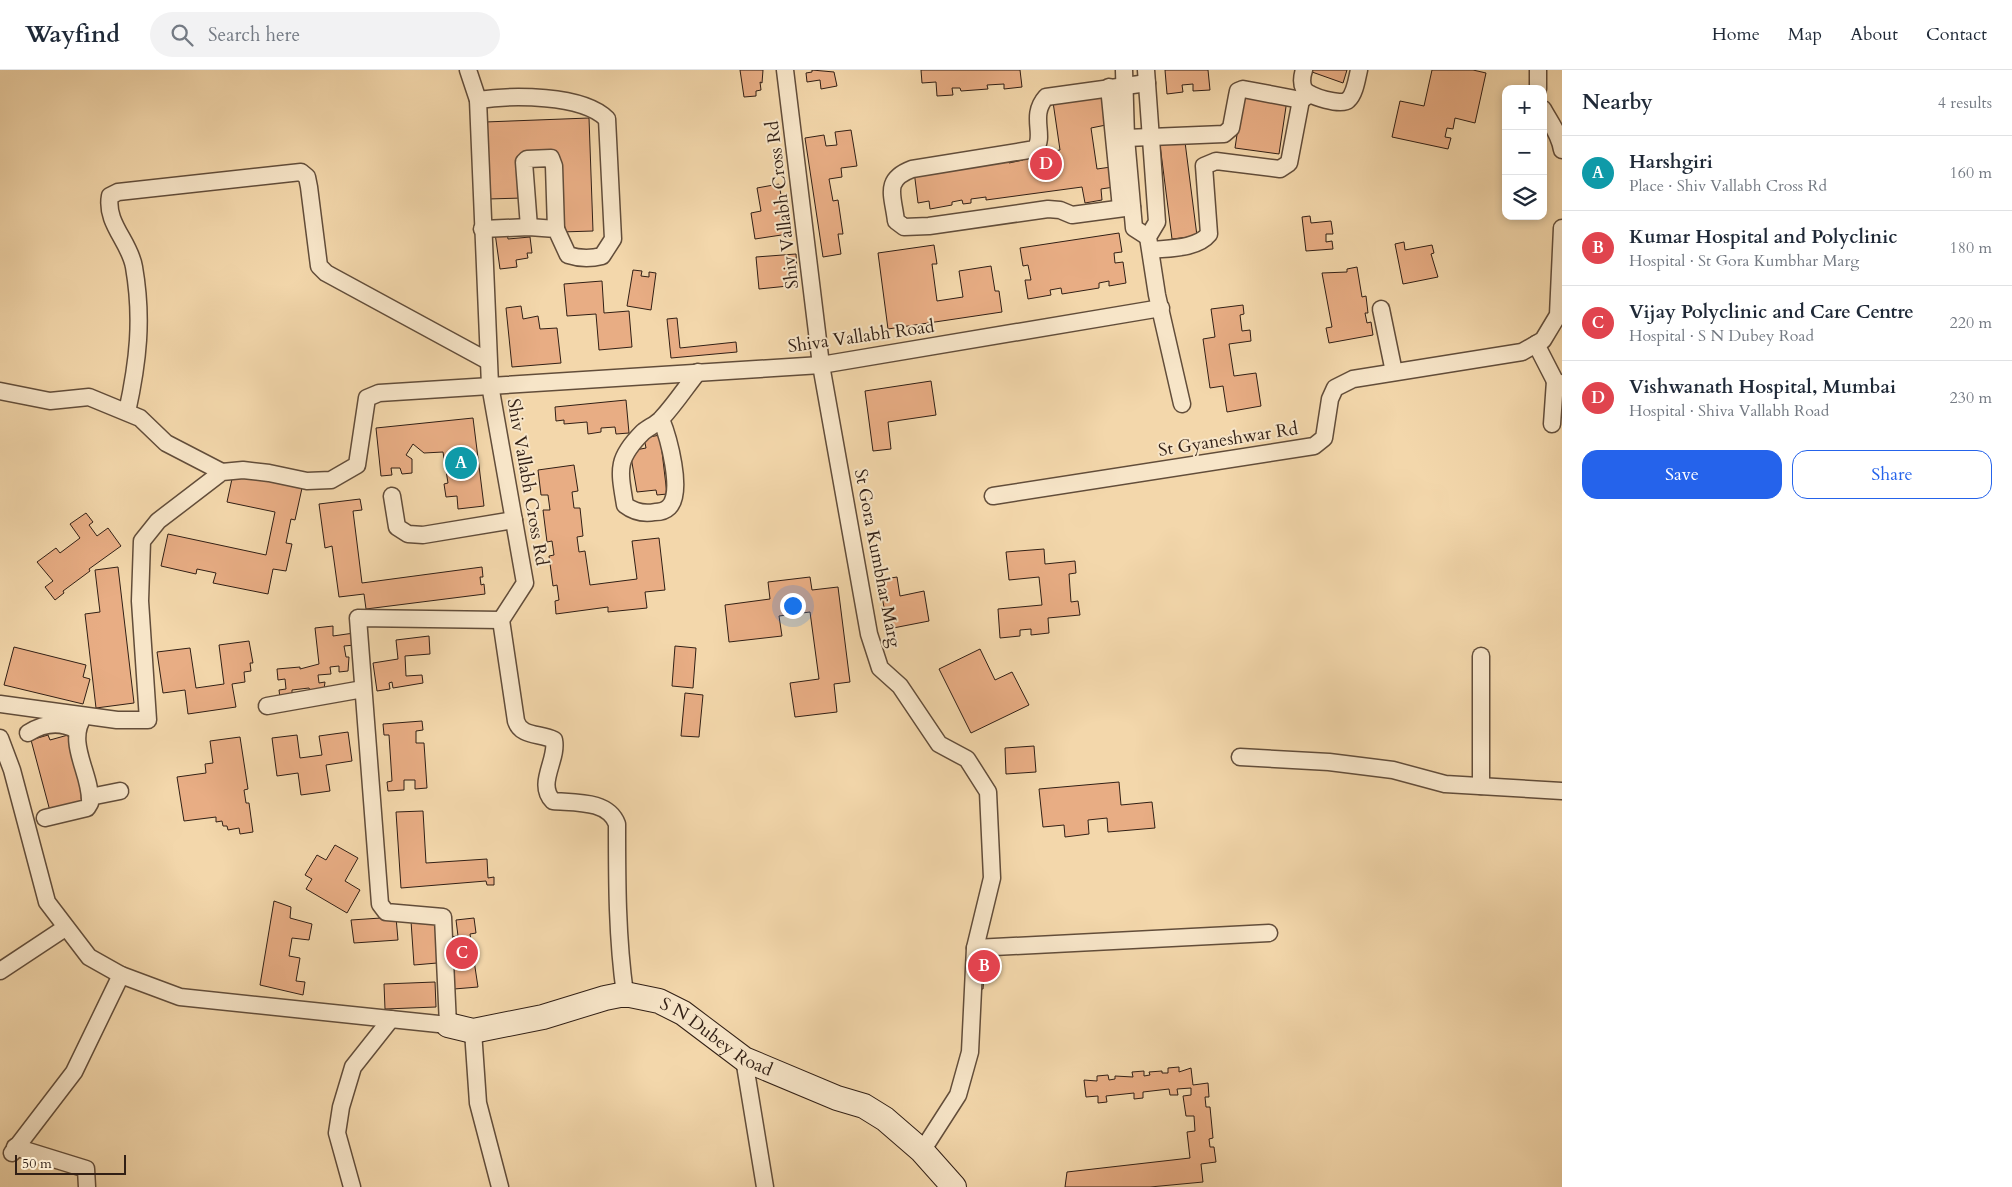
<!DOCTYPE html>
<meta charset="utf-8">
<style>
:root{--surface:#fff;--page:#f2f2f3;--text:#1f2937;--muted:#747a83;--line:#e0e1e3;--accent:#2563eb}
body{margin:0;font-family:Cardo,serif;background:var(--page);color:var(--text)}
.controls{position:absolute;right:15px;top:15px;display:grid;overflow:hidden;border-radius:10px;box-shadow:0 2px 8px #0003}
.controls button{width:45px;height:45px;display:grid;place-items:center;padding:0;border:0;border-bottom:1px solid var(--line);background:var(--surface);color:var(--text);font:25px sans-serif}
.scale{position:absolute;left:15px;bottom:12px;width:111px;box-sizing:border-box;padding-left:5px;border:2px solid #311f15;border-top:0;font-size:14px;line-height:18px;white-space:nowrap;color:#311f15;-webkit-text-stroke:4px #f7e5c8;paint-order:stroke}
.you{position:absolute;left:792px;top:535px;width:18px;height:18px;margin:-12px;border:4px solid #fff;border-radius:50%;background:#1a73e8;box-shadow:0 0 0 8px #1a73e833}
.badge{display:grid;place-items:center;width:32px;height:32px;border-radius:50%;background:var(--accent);color:#fff;font-size:16px;font-weight:700}
.pin{position:absolute;translate:-50% -50%;border:2px solid #fff;box-shadow:0 1px 5px #0006}
.list{margin:0;padding:0;list-style:none}
h2{display:flex;justify-content:space-between;align-items:center;height:65px;margin:0;padding:0 20px;font-size:21px}
h2 small{font-size:16px;font-weight:400;color:var(--muted)}
.list li{display:grid;grid-template-columns:32px 1fr auto;gap:15px;align-items:center;box-sizing:border-box;height:75px;padding:0 20px;border-top:1px solid var(--line)}
.list b{display:block;font-size:19px;white-space:nowrap}
.list p{margin:0;font-size:16px;white-space:nowrap;color:var(--muted)}
.list em{font-size:16px;font-style:normal;color:var(--muted)}
.actions{display:flex;gap:10px;padding:15px 20px}
.actions a{flex:1;padding:11px 0;border:1px solid var(--accent);border-radius:15px;text-align:center;font-size:18px;color:var(--accent)}
.actions .main{background:var(--accent);color:#fff}
.icon{flex:none;width:28px;height:28px;fill:none;stroke:currentColor;stroke-width:2;stroke-linecap:round;stroke-linejoin:round}
.map{position:relative;flex:none;width:1562px;height:1117px;overflow:hidden}
header{display:flex;align-items:center;gap:30px;box-sizing:border-box;height:70px;padding:0 25px;background:var(--surface);border-bottom:1px solid var(--line)}
header strong{font-size:24px}
nav{display:flex;gap:28px;margin-inline-start:auto;font-size:18px}
.search{width:350px;height:45px;background:var(--page);display:flex;align-items:center;gap:12px;box-sizing:border-box;padding:0 18px;border-radius:28px;color:var(--muted);font-size:19px}
main{display:flex}
aside{flex:1;background:var(--surface)}
.map>svg:first-child{display:block}
.building{fill:#e8ad84;stroke:#311f15}
.lines{fill:none;stroke-linecap:round;stroke-linejoin:round}
.street-casing{stroke:#624d3a;stroke-width:19}
.secondary-casing{stroke:#311f15;stroke-width:26}
.street{stroke:#f7e5c8;stroke-width:16}
.secondary{stroke:#f7e5c8;stroke-width:24}
.labels{text-anchor:middle;stroke-width:4;stroke-linejoin:round;paint-order:stroke}
.street-label{font-size:18px;fill:#311f15;stroke:#f7e5c8}
</style>
<header>
<strong>Wayfind</strong>
<div class="search"><svg class="icon" aria-label="search" viewBox="0 0 24 24"><circle cx="10" cy="10" r="6"/><path d="M15 15l6 6"/></svg>Search here</div>
<nav><a>Home</a><a>Map</a><a>About</a><a>Contact</a></nav>
</header>
<main>
<div class="map">
<svg width="1562" height="1117" viewBox="0 0 1562 1117">
<rect width="100%" height="100%" fill="#f3d7ab"/>
<filter id="stains"><feTurbulence type="fractalNoise" baseFrequency=".004" numOctaves="4"/><feColorMatrix values="0 0 0 0 .2 0 0 0 0 .09 0 0 0 0 .02 0 0 0 .5 -.17"/></filter>
<radialGradient id="worn" r=".72"><stop offset=".6" stop-color="#630" stop-opacity="0"/><stop offset="1" stop-color="#630" stop-opacity=".3"/></radialGradient>
<g class="building">
<path d="M740 0H763L762 13 760 12 761 20 756 21V26L744 27Z"/>
<path d="M812 0 834 2 837 16 821 19 820 10 807 12 806 3 812 2Z"/>
<path d="M921 0H1020L1022 17 1004 19V14L987 15 988 19 961 21 960 18H952L953 25 937 26 936 12 922 13Z"/>
<path d="M1165 0H1208L1210 20 1193 21V14L1182 15 1183 22 1167 24Z"/>
<path d="M1312 0H1347L1343 13 1312 2Z"/>
<path d="M1432 0H1473L1486 3 1475 53 1455 48 1453 59 1447 58 1445 67 1451 68 1448 79 1392 67 1400 31 1424 36Z"/>
<path d="M1243 24 1287 30 1279 84 1235 78Z"/>
<path d="M1102 25 1106 55 1091 58 1097 99 1111 97 1114 117 1101 119 1102 130 1085 133 1082 117 986 130V127L971 129V133L963 134 962 130 952 132V135L930 139 929 131 918 133 914 101 1008 87 1009 93 1023 90V86L1060 80 1053 32Z"/>
<path d="M589 48 593 161 561 162 558 83 522 84 523 128 488 129 485 52Z"/>
<path d="M851 60 857 96 841 98 842 107 829 109 833 131 838 130 843 164H838L841 184 823 187 805 68 824 65 826 76 837 75 835 62Z"/>
<path d="M1185 72 1197 166 1172 169 1160 75Z"/>
<path d="M779 114 788 164 755 169 751 143 761 141 757 118Z"/>
<path d="M1310 146 1311 153 1331 151 1333 164H1326V172L1332 171 1333 179 1306 181 1302 147Z"/>
<path d="M507 162 508 169 530 167 532 183H527L528 188 516 190 517 197 500 199 495 163Z"/>
<path d="M1119 163 1122 182 1114 183 1115 193 1123 192 1126 213 1109 216V211L1099 213V218L1062 224 1061 218 1050 220 1051 225 1028 229 1025 210H1031L1028 195 1023 196 1020 178Z"/>
<path d="M1404 172 1405 180 1432 175 1434 183 1431 184 1438 207 1403 214 1395 174Z"/>
<path d="M934 175 937 194H932L937 231 963 227 959 201 991 196 995 221H999L1002 242 888 259 878 183Z"/>
<path d="M796 184 798 215 759 219 756 187Z"/>
<path d="M1357 197 1362 227 1366 226 1368 243H1365L1367 253 1371 252 1373 265 1329 273 1326 258 1332 257 1322 203 1347 202V199Z"/>
<path d="M633 200 642 201 641 206 649 207V202L656 203 651 240 627 236Z"/>
<path d="M602 211 604 243 629 241 632 277 599 280 596 244 567 246 564 214Z"/>
<path d="M1243 235 1244 244 1240 245 1242 261 1250 260 1251 271 1229 274 1234 306 1256 303 1261 336 1227 342 1223 316 1210 318 1203 269 1215 267 1211 239Z"/>
<path d="M521 236 523 249 538 246 540 259 557 258 561 293 512 297 506 238Z"/>
<path d="M677 248 680 278 736 272 737 282 671 288 667 249Z"/>
<path d="M931 311 936 345 888 352 891 379 873 381 865 321Z"/>
<path d="M626 330 629 363 616 364 615 357 601 358V362L588 364 587 352 564 354V350L556 351 555 337Z"/>
<path d="M473 348 484 436 458 439 457 426 446 427 444 414 448 413 443 382 424 383 413 374 406 385 412 389V403L402 404 400 398H391L392 405 381 406 376 358Z"/>
<path d="M660 365 667 424 657 425 656 420 637 422 630 381 646 378 644 368Z"/>
<path d="M574 395 578 421 572 422 574 438H580L583 466 577 467 579 482 585 481 590 515 637 509 632 471 659 468 665 520 645 522 647 538 608 542V537L556 544 555 531 559 530 557 515 553 516 549 486 554 485 552 471 547 472 543 440H550L548 425H541L538 400Z"/>
<path d="M233 404 302 418 295 450 291 449 286 473 292 474 286 501 273 499 268 524 213 513 216 503 197 499 196 504 161 496 168 464 266 485 275 442 227 432Z"/>
<path d="M360 429 362 440 353 441 362 513 482 497 483 507H480L481 515 484 514 485 524 366 539 364 524 339 527 332 476 325 478 319 434Z"/>
<path d="M86 443 93 452 89 455 97 466 108 458 121 476 89 499 90 501 63 521 64 523 55 530 45 517 53 511 37 492 56 478 60 483 80 468 70 454Z"/>
<path d="M1044 479 1045 494 1075 491 1076 503 1069 504 1071 532 1078 531 1080 545 1048 548 1049 563 1031 565V559L1020 560V566L1000 568 998 539 1042 535 1039 507 1009 510 1006 482Z"/>
<path d="M118 497 134 633 96 638 85 544 100 542 95 500Z"/>
<path d="M810 507 812 520 838 517 850 612 834 614 837 642 795 647 790 613 819 609 810 542 779 546 782 566 729 572 725 535 770 529 768 512Z"/>
<path d="M897 507 900 526 924 521 929 551 888 559 879 510Z"/>
<path d="M333 556V566L354 563 355 575 344 576 346 587H349L348 601 339 602V596L330 597 331 604 318 605 319 613 325 612 324 619 311 622 309 618 292 620V626L280 628 279 620 286 619 285 609 278 610 277 599 300 597V599L319 594 315 558Z"/>
<path d="M429 566 430 584 405 586 406 606 422 605 423 613 393 618 392 612 389 613 390 619 377 621 373 593 398 589 396 570Z"/>
<path d="M249 571 253 593H250L251 601 244 602 245 612 232 614 236 637 188 644 185 620 163 623 157 582 190 578 196 618 224 614 219 575Z"/>
<path d="M675 576 696 578 693 618 672 616Z"/>
<path d="M14 577 86 595 83 607 90 609 83 634 4 615Z"/>
<path d="M980 579 995 610 1012 602 1029 635 971 663 939 599Z"/>
<path d="M685 623 703 625 699 667 681 666Z"/>
<path d="M422 651 423 660 416 661V673H424L427 718 415 719V710H404V720L388 721 387 712 392 711 389 665H384L383 654Z"/>
<path d="M348 662 352 691 326 695 330 721 301 725 298 703 277 706 272 668 297 665 300 688 322 685 319 666Z"/>
<path d="M48 665 50 670 68 665 85 731 50 741 31 670Z"/>
<path d="M240 667 248 719 244 720 246 733H249L253 762 240 764 239 758 228 760 227 756H223L222 751 216 752V747L184 751 177 707 206 703 205 694 213 693 210 671Z"/>
<path d="M1034 676 1036 702 1006 704 1005 678Z"/>
<path d="M1119 712 1121 735 1152 732 1155 758 1108 762 1107 748 1088 750 1089 764 1065 767 1064 755 1043 757 1039 719Z"/>
<path d="M423 741 426 793 487 789 488 808 494 807V815H487L486 811 401 818 396 742Z"/>
<path d="M335 775 358 788 345 811 360 820 347 843 306 819 312 809 305 805 317 785 326 790Z"/>
<path d="M274 831 291 837 290 848 312 854 309 870 292 868 289 886 300 888 296 911 305 912 303 925 260 915Z"/>
<path d="M396 847 398 870 354 873 351 850Z"/>
<path d="M474 848 476 863 470 864 478 917 454 919 450 867 458 866 456 850Z"/>
<path d="M435 850 437 893 414 895 411 851Z"/>
<path d="M976 885 998 887 997 906 984 905 983 919H975Z"/>
<path d="M435 912 436 937 385 939 384 914Z"/>
<path d="M1179 997V1002L1191 998 1193 1015 1208 1013 1209 1027H1205L1206 1037H1210L1213 1068 1209 1069 1210 1077H1214L1216 1092 1201 1094 1203 1112 1150 1117H1065L1067 1102 1190 1088 1187 1062 1195 1061 1194 1046H1186L1183 1026 1191 1025V1018L1177 1019 1178 1025H1170L1169 1019 1143 1022V1028L1134 1029V1023L1106 1026 1107 1032 1098 1033V1026L1086 1027 1084 1010 1097 1011V1006L1108 1005 1109 1010 1115 1009V1006L1133 1007 1132 1002 1144 1001V1006L1150 1005 1149 1002 1162 1001V1003H1168V998Z"/>
</g>
<g class="lines">
<g class="street-casing">
<g id="street">
<path d="M468 0 478 30 490 315 525 513 501 550 516 651C521 667 540 663 554 670 558 690 536 714 553 731 575 733 608 730 617 754 617 812 617 867 625 924"/>
<path d="M785 0 821 295 869 564 880 598 900 616 939 674 967 689 988 722 992 808 975 878 970 982 958 1025 922 1081"/>
<path d="M1124 0 1126 68 1134 158 1148 167"/>
<path d="M1146 0 1157 152 1148 167 1157 225 1182 334"/>
<path d="M1304 0C1302 6 1301 13 1304 19 1309 27 1342 36 1348 30 1355 24 1357 8 1359 0"/>
<path d="M1109 17 1121 138"/>
<path d="M1538 19V0"/>
<path d="M478 30C511 25 582 24 607 49L613 169 602 186C590 189 580 189 568 185L556 159 529 157 482 159"/>
<path d="M1543 39C1550 52 1560 65 1562 80"/>
<path d="M1126 68 1224 64 1231 58 1237 26 1238 21 1243 19 1301 30 1309 25"/>
<path d="M1132 137 1072 145 1060 140 1048 139 929 156 904 157 896 151C893 125 883 110 912 99L1035 79C1046 66 1029 46 1046 27L1147 13"/>
<path d="M529 157 524 92 527 89 551 88 554 96 556 159"/>
<path d="M1151 180C1169 178 1197 179 1209 164L1204 96 1216 91 1280 99 1289 93 1301 30"/>
<path d="M1381 239 1394 302"/>
<path d="M1536 274 1555 311 1562 314"/>
<path d="M0 321 50 331 89 327 140 348 166 373 222 402"/>
<path d="M127 342C138 292 143 249 134 197 130 172 105 153 110 126L118 122 301 102 307 107 309 117 319 196 326 203 488 291"/>
<path d="M661 349C668 366 684 422 669 437 666 440 660 442 655 442 644 444 634 442 625 435 619 399 616 389 643 362 649 357 657 354 662 348 675 334 686 317 698 302"/>
<path d="M1552 354 1555 311"/>
<path d="M392 426 397 457 408 464 423 465 514 450"/>
<path d="M993 426 1314 376 1324 368 1330 329 1335 318 1353 309 1522 282 1543 270 1558 245 1562 158"/>
<path d="M0 634 117 650H148L140 531 142 471 158 451 222 402 243 400 269 403 307 411 331 410 357 395 367 328 379 323 821 295 1161 238"/>
<path d="M267 636 363 619"/>
<path d="M28 663C44 653 60 651 76 660"/>
<path d="M0 668 12 700 47 832 89 887 121 905 180 927 448 955 443 847 386 842 380 834 358 548 501 550"/>
<path d="M1240 687 1329 692 1393 700 1445 714 1562 721"/>
<path d="M1481 716V586"/>
<path d="M90 727 120 721"/>
<path d="M45 748 87 738 90 733C92 704 65 673 84 646"/>
<path d="M975 878 1269 863"/>
<path d="M0 901 65 858"/>
<path d="M473 961 478 1033 500 1117"/>
<path d="M744 989 765 1117"/>
<path d="M15 1077 86 1099 87 1117"/>
<path d="M12 1083 74 1002 121 905"/>
<path d="M352 1117 337 1063 341 1037 353 997 391 949"/>
</g>
</g>
<g class="secondary-casing">
<g id="secondary">
<path id="s1" d="M448 955 473 961 543 947 605 928 625 924 659 931 683 943 744 989 837 1028 864 1036 885 1049 922 1081 954 1117"/>
</g>
</g>
<use href="#street" class="street"/>
<use href="#secondary" class="secondary"/>
</g>
<g class="labels">
<g class="street-label">
<text transform="translate(782 135) rotate(-97)" y="6">Shiv Vallabh Cross Rd</text>
<text transform="translate(861 266) rotate(-8)" y="6">Shiva Vallabh Road</text>
<text transform="translate(1228 369) rotate(-9)" y="6">St Gyaneshwar Rd</text>
<text transform="translate(528 412) rotate(80)" y="6">Shiv Vallabh Cross Rd</text>
<text transform="translate(878 488) rotate(79)" y="6">St Gora Kumbhar Marg</text>
<text dy="6" stroke="none"><textPath href="#s1" startOffset="285">S N Dubey Road</textPath></text>
</g>
</g>
<rect width="100%" height="100%" filter="url(#stains)"/>
<rect width="100%" height="100%" fill="url(#worn)"/>
</svg>
<div class="controls">
<button>+</button>
<button>−</button>
<button><svg class="icon" aria-label="layers" viewBox="0 0 24 24"><path d="M12 4l9 5-9 5-9-5zM3 14l9 5 9-5"/></svg></button>
</div>
<div class="scale">50 m</div>
<div class="you"></div>
<div class="pin badge" style="left:461px;top:393px;background:#0f9aa8">A</div>
<div class="pin badge" style="left:984px;top:896px;background:#e0444e">B</div>
<div class="pin badge" style="left:462px;top:883px;background:#e0444e">C</div>
<div class="pin badge" style="left:1046px;top:94px;background:#e0444e">D</div>
</div>
<aside>
<h2>Nearby<small>4 results</small></h2>
<ul class="list">
<li><span class="badge" style="background:#0f9aa8">A</span><div><b>Harshgiri</b><p>Place · Shiv Vallabh Cross Rd</p></div><em>160 m</em></li>
<li><span class="badge" style="background:#e0444e">B</span><div><b>Kumar Hospital and Polyclinic</b><p>Hospital · St Gora Kumbhar Marg</p></div><em>180 m</em></li>
<li><span class="badge" style="background:#e0444e">C</span><div><b>Vijay Polyclinic and Care Centre</b><p>Hospital · S N Dubey Road</p></div><em>220 m</em></li>
<li><span class="badge" style="background:#e0444e">D</span><div><b>Vishwanath Hospital, Mumbai</b><p>Hospital · Shiva Vallabh Road</p></div><em>230 m</em></li>
</ul>
<div class="actions"><a class="main">Save</a><a>Share</a></div>
</aside>
</main>
